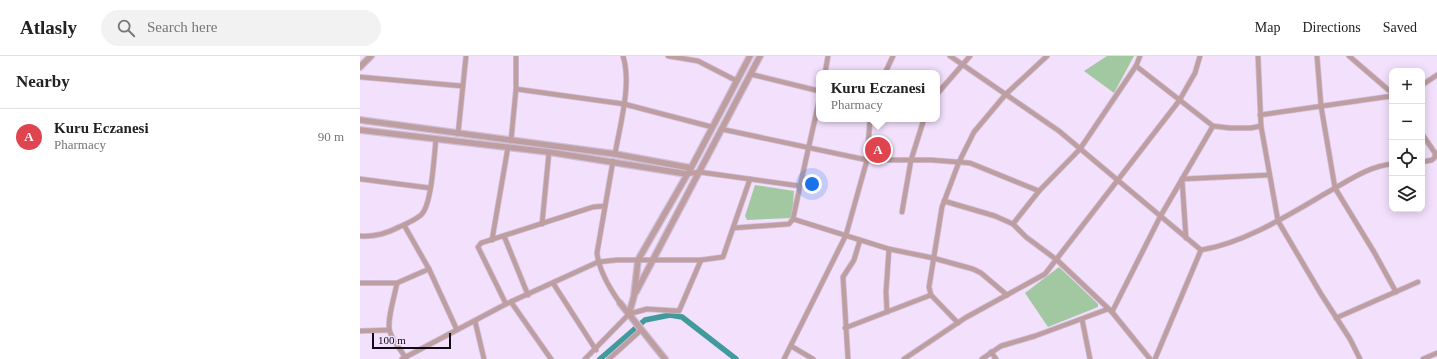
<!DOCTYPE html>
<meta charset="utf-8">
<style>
:root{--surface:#fff;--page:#f2f2f2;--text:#222;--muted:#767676;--line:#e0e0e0;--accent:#456923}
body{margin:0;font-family:Georgia,serif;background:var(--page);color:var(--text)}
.controls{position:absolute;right:12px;top:12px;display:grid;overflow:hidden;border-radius:8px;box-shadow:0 2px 10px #0003}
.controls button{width:36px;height:36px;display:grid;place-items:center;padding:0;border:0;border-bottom:1px solid var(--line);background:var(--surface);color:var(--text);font:20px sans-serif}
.scale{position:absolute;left:12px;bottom:10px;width:79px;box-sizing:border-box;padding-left:4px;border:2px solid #110b14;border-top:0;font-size:11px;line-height:14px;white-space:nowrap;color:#110b14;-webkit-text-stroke:3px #f2e0fc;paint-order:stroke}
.you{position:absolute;left:452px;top:128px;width:14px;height:14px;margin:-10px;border:3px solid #fff;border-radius:50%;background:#1a73e8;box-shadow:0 0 0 6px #1a73e833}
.badge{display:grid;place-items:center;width:26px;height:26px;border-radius:50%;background:var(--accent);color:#fff;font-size:13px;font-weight:700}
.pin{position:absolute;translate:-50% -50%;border:2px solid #fff;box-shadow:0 1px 4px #0006}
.popup{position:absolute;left:456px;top:14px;width:124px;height:52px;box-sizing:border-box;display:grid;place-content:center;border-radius:8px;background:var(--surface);filter:drop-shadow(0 1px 3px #0005);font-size:13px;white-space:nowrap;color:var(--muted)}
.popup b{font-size:15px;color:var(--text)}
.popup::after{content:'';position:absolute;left:50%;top:100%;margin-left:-8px;border:8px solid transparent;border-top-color:var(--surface)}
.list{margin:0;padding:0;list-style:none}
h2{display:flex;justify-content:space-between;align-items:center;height:52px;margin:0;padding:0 16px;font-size:17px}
h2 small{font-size:13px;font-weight:400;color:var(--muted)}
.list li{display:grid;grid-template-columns:26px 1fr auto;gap:12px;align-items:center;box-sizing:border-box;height:56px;padding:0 16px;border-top:1px solid var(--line)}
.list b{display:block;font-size:15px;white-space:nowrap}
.list p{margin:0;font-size:13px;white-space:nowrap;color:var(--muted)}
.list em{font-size:13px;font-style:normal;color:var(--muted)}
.icon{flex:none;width:22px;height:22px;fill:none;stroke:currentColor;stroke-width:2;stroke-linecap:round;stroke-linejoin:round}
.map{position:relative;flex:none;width:1077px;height:303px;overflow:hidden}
header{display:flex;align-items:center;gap:24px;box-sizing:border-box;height:56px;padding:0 20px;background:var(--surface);border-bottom:1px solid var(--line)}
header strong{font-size:19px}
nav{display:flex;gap:22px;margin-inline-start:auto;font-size:14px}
.search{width:280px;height:36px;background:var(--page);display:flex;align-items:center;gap:10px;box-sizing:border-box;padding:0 14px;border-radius:22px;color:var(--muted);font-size:15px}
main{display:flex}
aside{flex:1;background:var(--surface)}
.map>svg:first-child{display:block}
.green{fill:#a2c8a2}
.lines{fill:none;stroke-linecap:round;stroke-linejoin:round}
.canal{stroke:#419a9c;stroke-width:5.5}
.minor-casing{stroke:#cebed7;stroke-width:6}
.tertiary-casing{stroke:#cebed7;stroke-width:8}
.minor{stroke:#be9ea0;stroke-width:4.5}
.tertiary{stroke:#be9ea0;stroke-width:5.5}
</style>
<header>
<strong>Atlasly</strong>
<div class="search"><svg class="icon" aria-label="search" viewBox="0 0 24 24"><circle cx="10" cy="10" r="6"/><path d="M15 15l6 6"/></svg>Search here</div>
<nav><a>Map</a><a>Directions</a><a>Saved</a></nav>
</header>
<main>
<aside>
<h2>Nearby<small></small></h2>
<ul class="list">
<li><span class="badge" style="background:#e0444e">A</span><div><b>Kuru Eczanesi</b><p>Pharmacy</p></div><em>90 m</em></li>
</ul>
</aside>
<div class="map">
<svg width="1077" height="303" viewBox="0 0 1077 303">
<rect width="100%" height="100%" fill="#f2e0fc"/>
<g class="green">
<path d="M747 0H774L754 37 724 15Z"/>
<path d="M395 129 434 135 432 162 387 164 385 160Z"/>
<path d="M699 211 738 248V251L688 271 665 237Z"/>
</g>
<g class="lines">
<path class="canal" d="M240 303 285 264 310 259 322 261 376 303"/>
<g class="minor-casing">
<g id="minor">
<path d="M308 0 338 5 377 25"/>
<path d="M590 0 699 75 841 194C885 187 930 158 968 136 988 125 1009 110 1032 108"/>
<path d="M780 0 776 10 720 93 679 135 653 168 666 181 697 204 752 256 790 303"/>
<path d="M898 0 901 70 918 165 961 238 990 283 1000 303"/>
<path d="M957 0 961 50 975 132 1014 196 1036 236"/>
<path d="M989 0 1032 37"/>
<path d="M776 10 853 70 870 72H891L901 70"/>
<path d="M465 17 468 0"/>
<path d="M525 17 533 0"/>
<path d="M390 18 459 35"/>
<path d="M0 21 102 30"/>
<path d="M1062 29 1077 19"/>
<path d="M156 33 264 48 352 71"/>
<path d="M577 38 610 0"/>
<path d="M900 59 1032 40"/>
<path d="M361 73 507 104H571L610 107 679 135"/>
<path d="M98 78 106 0"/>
<path d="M1062 78 1075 97V101L1072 104 1062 106"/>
<path d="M151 85 156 33V0"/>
<path d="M255 98C260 69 272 28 263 0"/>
<path d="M253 105 237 197C239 214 250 233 260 247"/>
<path d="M0 123 70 132"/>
<path d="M440 130 459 45"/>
<path d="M584 145 635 160 653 168"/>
<path d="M542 156 551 104 564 63"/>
<path d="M433 163 529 193 573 202 613 213 621 217 647 239"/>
<path d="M182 168 189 96"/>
<path d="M44 169 69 213 97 274"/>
<path d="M373 172 390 123"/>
<path d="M0 180C15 181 26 178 39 171 46 168 55 164 61 159 72 149 74 100 76 83"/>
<path d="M144 180 168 239"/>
<path d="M826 182 822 123 909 119"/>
<path d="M132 184 148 91"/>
<path d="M0 227H37L69 213"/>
<path d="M37 227C35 239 26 266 30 276 33 286 41 293 46 303"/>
<path d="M193 227 236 294"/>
<path d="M151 246 191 303"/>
<path d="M146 248 118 191 121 187 233 151 245 150"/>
<path d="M527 256 526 236 529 193"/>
<path d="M752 256 800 161 853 70"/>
<path d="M976 262 1058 226"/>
<path d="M722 263 730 303"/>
<path d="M115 265 124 303"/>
<path d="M598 267 571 239 569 231 582 151 599 106 614 76 646 38 687 0"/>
<path d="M485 272 571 239"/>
<path d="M0 275 29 274"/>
<path d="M431 290 453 303"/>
<path d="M631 296 636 303"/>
<path d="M42 303 146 248 238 206 257 204H341L363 201 373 172 429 168 433 163 440 130 339 116 327 118"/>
<path d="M225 303 269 258 287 253 319 255 341 204"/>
<path d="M249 303 281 274"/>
<path d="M424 303 486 179 507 104 510 63"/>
<path d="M488 303 483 221 494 204 500 184"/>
<path d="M544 303 605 262 685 218 819 45 835 17 840 0"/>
<path d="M622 303 641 290 675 280 748 253"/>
<path d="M795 303 841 194"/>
<path d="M1063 303 1077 297"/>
</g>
</g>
<g class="tertiary-casing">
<g id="tertiary">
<path d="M0 11 11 0"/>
<path d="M0 64 255 98 331 112"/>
<path d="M0 74 189 96 327 118"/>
<path d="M276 236 400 0"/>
<path d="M260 247 305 303"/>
<path d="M269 258 274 240 278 204 331 112 390 0"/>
</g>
</g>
<use href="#minor" class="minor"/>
<use href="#tertiary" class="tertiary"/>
</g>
</svg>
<div class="controls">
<button>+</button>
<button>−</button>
<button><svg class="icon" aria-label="locate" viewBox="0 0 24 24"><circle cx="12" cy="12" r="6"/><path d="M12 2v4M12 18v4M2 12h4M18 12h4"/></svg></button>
<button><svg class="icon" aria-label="layers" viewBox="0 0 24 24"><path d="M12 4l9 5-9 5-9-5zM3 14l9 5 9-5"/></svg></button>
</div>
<div class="scale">100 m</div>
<div class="you"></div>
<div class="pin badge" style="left:518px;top:94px;background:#e0444e">A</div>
<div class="popup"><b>Kuru Eczanesi</b>Pharmacy</div>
</div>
</main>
